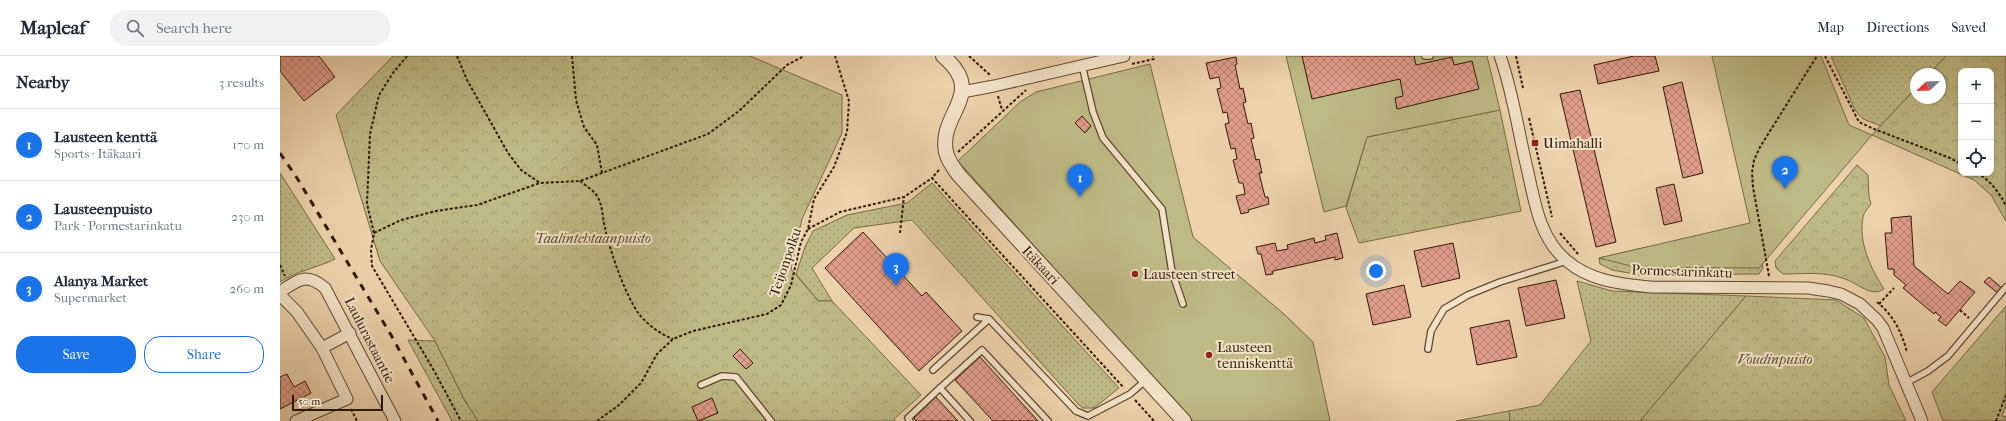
<!DOCTYPE html>
<meta charset="utf-8">
<style>
:root{--surface:#fff;--page:#f2f2f3;--text:#1f2937;--muted:#747a83;--line:#e0e1e3;--accent:#1a73e8}
body{margin:0;font-family:"IM FELL French Canon",serif;background:var(--page);color:var(--text)}
.controls{position:absolute;right:12px;top:12px;display:grid;overflow:hidden;border-radius:8px;box-shadow:0 1px 3px #0004}
.controls button{width:36px;height:36px;display:grid;place-items:center;padding:0;border:0;border-bottom:1px solid var(--line);background:var(--surface);color:var(--text);font:20px sans-serif}
.compass{position:absolute;left:1630px;top:12px;width:36px;height:36px;border-radius:50%;background:var(--surface);box-shadow:0 1px 3px #0004;rotate:247deg}
.scale{position:absolute;left:12px;bottom:10px;width:91px;box-sizing:border-box;padding-left:4px;border:2px solid #2f1a05;border-top:0;font-size:11px;line-height:14px;white-space:nowrap;color:#2f1a05;-webkit-text-stroke:3px #f3e2c8;paint-order:stroke}
.you{position:absolute;left:1096px;top:215px;width:14px;height:14px;margin:-10px;border:3px solid #fff;border-radius:50%;background:#1a73e8;box-shadow:0 0 0 6px #1a73e833}
.badge{display:grid;place-items:center;width:26px;height:26px;border-radius:50%;background:var(--accent);color:#fff;font-size:13px;font-weight:700}
.pin{position:absolute;translate:-50% -33px;filter:drop-shadow(0 1px 2px #0008)}
.pin::after{content:'';position:absolute;top:21px;width:14px;height:12px;background:inherit;clip-path:polygon(0 0,100% 0,50% 100%)}
.list{margin:0;padding:0;list-style:none}
h2{display:flex;justify-content:space-between;align-items:center;height:52px;margin:0;padding:0 16px;font-size:17px}
h2 small{font-size:13px;font-weight:400;color:var(--muted)}
.list li{display:grid;grid-template-columns:26px 1fr auto;gap:12px;align-items:center;box-sizing:border-box;height:72px;padding:0 16px;border-top:1px solid var(--line)}
.list b{display:block;font-size:15px;white-space:nowrap}
.list p{margin:0;font-size:13px;white-space:nowrap;color:var(--muted)}
.list em{font-size:13px;font-style:normal;color:var(--muted)}
.actions{display:flex;gap:8px;padding:12px 16px}
.actions a{flex:1;padding:9px 0;border:1px solid var(--accent);border-radius:16px;text-align:center;font-size:14px;color:var(--accent)}
.actions .main{background:var(--accent);color:#fff}
.icon{flex:none;width:22px;height:22px;fill:none;stroke:currentColor;stroke-width:2;stroke-linecap:round;stroke-linejoin:round}
.map{position:relative;flex:none;width:1726px;height:365px;overflow:hidden}
header{display:flex;align-items:center;gap:24px;box-sizing:border-box;height:56px;padding:0 20px;background:var(--surface);border-bottom:1px solid var(--line)}
header strong{font-size:19px}
nav{display:flex;gap:22px;margin-inline-start:auto;font-size:14px}
.search{width:280px;height:36px;background:var(--page);display:flex;align-items:center;gap:10px;box-sizing:border-box;padding:0 14px;border-radius:16px;color:var(--muted);font-size:15px}
main{display:flex}
aside{flex:1;background:var(--surface)}
.map>svg:first-child{display:block}
.grass{fill:url(#grass-dots);stroke:#766a45}
.forest{fill:url(#forest-crowns);stroke:#766a45;fill-rule:evenodd}
.green{fill:#beba85;stroke:#766a45}
.building{fill:url(#building-cross-hatch);stroke:#2f1a05}
.lines{fill:none;stroke-linecap:round;stroke-linejoin:round}
.service-casing{stroke:#5e482e;stroke-width:8}
.minor-casing{stroke:#5e482e;stroke-width:13}
.tertiary-casing{stroke:#5e482e;stroke-width:16}
.path{stroke:#2f1a05;stroke-width:2;stroke-dasharray:3 2;stroke-linecap:butt}
.service{stroke:#f3e2c8;stroke-width:5.5}
.minor{stroke:#f3e2c8;stroke-width:11}
.tertiary{stroke:#f3e2c8;stroke-width:14}
.rail{stroke:#2f1a05;stroke-width:3;stroke-dasharray:7 7;stroke-linecap:butt}
.poi-dot{fill:#8f2418;stroke:#f3e2c8;stroke-width:1.5}
.labels{text-anchor:middle;stroke-width:4;stroke-linejoin:round;paint-order:stroke}
.poi-label{font-size:14px;fill:#2f1a05;stroke:#f3e2c8;text-anchor:start}
.park-label{font-size:14px;font-style:italic;fill:#5a4a2b;stroke:#f3e2c8}
.street-label{font-size:14px;fill:#2f1a05;stroke:#f3e2c8}
</style>
<header>
<strong>Mapleaf</strong>
<div class="search"><svg class="icon" aria-label="search" viewBox="0 0 24 24"><circle cx="10" cy="10" r="6"/><path d="M15 15l6 6"/></svg>Search here</div>
<nav><a>Map</a><a>Directions</a><a>Saved</a></nav>
</header>
<main>
<aside>
<h2>Nearby<small>3 results</small></h2>
<ul class="list">
<li><span class="badge">1</span><div><b>Lausteen kenttä</b><p>Sports · Itäkaari</p></div><em>170 m</em></li>
<li><span class="badge">2</span><div><b>Lausteenpuisto</b><p>Park · Pormestarinkatu</p></div><em>230 m</em></li>
<li><span class="badge">3</span><div><b>Alanya Market</b><p>Supermarket</p></div><em>260 m</em></li>
</ul>
<div class="actions"><a class="main">Save</a><a>Share</a></div>
</aside>
<div class="map">
<svg width="1726" height="365" viewBox="0 0 1726 365">
<defs>
<pattern id="grass-dots" width="8" height="8" patternUnits="userSpaceOnUse"><rect width="8" height="8" fill="#beba85"/><path d="M2 2h.1M6 6h.1" fill="none" stroke="#a49f71" stroke-width="1.8" stroke-linecap="round"/></pattern>
<pattern id="forest-crowns" width="20" height="18" patternUnits="userSpaceOnUse"><rect width="20" height="18" fill="#beba85"/><path d="M2 6a3 3 0 1 1 6 0M12 15a3 3 0 1 1 6 0" fill="none" stroke="#a49f71"/></pattern>
<pattern id="building-cross-hatch" width="8" height="8" patternUnits="userSpaceOnUse"><rect width="8" height="8" fill="#e19d8b"/><path d="M0 0l8 8M0 8l8-8" fill="none" stroke="#b77f70"/></pattern>
</defs>
<rect width="100%" height="100%" fill="#edd2ab"/>
<filter id="stains"><feTurbulence type="fractalNoise" baseFrequency=".005" numOctaves="4"/><feColorMatrix values="0 0 0 0 .2 0 0 0 0 .09 0 0 0 0 .02 0 0 0 .5 -.17"/></filter>
<radialGradient id="worn" r=".72"><stop offset=".6" stop-color="#630" stop-opacity="0"/><stop offset="1" stop-color="#630" stop-opacity=".3"/></radialGradient>
<g class="grass">
<path d="M1551 0H1666L1649 18H1636V32L1601 70 1583 63 1575 54Z"/>
<path d="M0 117 55 203C37 212 16 215 0 226Z"/>
<path d="M652 127 839 332 814 352H803L799 349 632 164 574 172 532 212 552 245H538L516 218 525 191 533 175 567 159 627 147Z"/>
<path d="M1477 173 1483 212 1479 218 1360 219 1358 193Z"/>
<path d="M1297 225 1332 235 1466 240 1360 365H1230L1229 355 1260 349 1311 285Z"/>
<path d="M128 284 155 285 184 343 198 365H172Z"/>
</g>
<g class="forest">
<path d="M113 0H470L562 39V77L522 163 511 213 538 245H552L641 339 614 363 615 365H198L184 343 155 285 100 205 56 59Z"/>
<path d="M1666 0H1726V165L1711 139 1694 124 1592 79 1636 32V42H1660V18H1649ZM1681 15H1711V117H1681Z"/>
<path d="M1220 54 1241 155 1079 187 1066 152 1087 81Z"/>
<path d="M1577 109 1588 119 1589 141 1591 148C1588 152 1584 156 1583 161 1578 186 1591 213 1604 233 1592 242 1577 227 1565 223 1544 215 1524 218 1503 218L1496 212 1495 205Z"/>
<path d="M1358 193 1360 219 1332 214 1320 208 1319 202Z"/>
<path d="M1466 240 1556 244 1584 262 1605 301 1609 329 1626 365H1360Z"/>
<path d="M1726 250V350L1722 360 1726 361V365H1663L1652 336Z"/>
</g>
<g class="green">
<path d="M1006 0H1207L1220 54 1087 81 1066 150 1044 156Z"/>
<path d="M1432 0H1541L1569 69 1592 79 1479 212 1355 211 1319 202 1470 167Z"/>
<path d="M870 8 913 181 1004 258 1033 286 1050 365H913L852 299 678 105 740 46 756 36Z"/>
<path d="M1229 355 1230 365H1176Z"/>
</g>
<g class="building">
<path d="M0 0H39L55 21 24 45 0 15Z"/>
<path d="M1022 0H1134L1136 9 1172 1 1174 9 1192 5 1199 33 1117 53 1115 42 1123 40 1120 23 1032 43Z"/>
<path d="M1354 0H1375L1379 15 1318 28 1314 9Z"/>
<path d="M956 1 957 8 955 9 960 33 963 32 966 46 963 47 968 68 971 67 974 82 971 83 976 104 979 103 982 117H979L985 141H988L989 148 968 154 969 156 961 158 956 140 965 138 963 127H959L953 104 957 103 955 92 951 93 945 68 949 67 947 56 943 57 937 33 941 32 939 21 930 23 926 7Z"/>
<path d="M1402 26 1423 117 1403 122 1383 31Z"/>
<path d="M1300 34 1336 186 1316 191 1280 38Z"/>
<path d="M802 60 811 70 805 77 795 67Z"/>
<path d="M1394 128 1402 165 1384 169 1376 132Z"/>
<path d="M1631 160 1634 210 1668 238 1680 225 1695 236 1666 270 1658 264 1661 261 1655 256 1654 258 1623 232 1626 229 1614 219V213H1608L1605 177H1612L1611 162Z"/>
<path d="M583 176 642 240 646 236 682 275 639 315 545 212Z"/>
<path d="M1057 177 1063 202 1055 204V201L993 215V218L986 219 981 198H978L976 191 995 187 997 195 1008 193 1007 189 1034 182 1035 187 1046 184 1045 180Z"/>
<path d="M1173 187 1180 222 1142 231 1134 195Z"/>
<path d="M1709 221 1723 233 1719 238 1704 226Z"/>
<path d="M1276 224 1285 262 1246 270 1238 232Z"/>
<path d="M1124 229 1131 261 1093 269 1086 238Z"/>
<path d="M1229 264 1237 301 1197 309 1190 272Z"/>
<path d="M460 293 473 307 466 313 453 300Z"/>
<path d="M700 301 758 365H713L675 324Z"/>
<path d="M7 318 14 331 25 325 31 337 0 353V321Z"/>
<path d="M656 341 678 365H636L634 362Z"/>
<path d="M432 342 438 357 418 365 412 351Z"/>
</g>
<g class="lines">
<g class="service-casing">
<g id="service">
<path d="M1145 0H1150"/>
<path d="M802 9 813 56 823 82 882 153 892 216 903 248"/>
<path d="M697 261 709 263 796 355 808 360 850 338 866 324"/>
<path d="M1148 293 1151 275 1164 253 1188 239 1220 226 1287 205"/>
<path d="M653 314 709 263"/>
<path d="M1626 327 1648 315 1668 300 1726 231"/>
<path d="M421 329 442 320 456 321 491 365"/>
<path d="M660 332 702 294 768 365"/>
<path d="M630 365 628 362 660 332 690 365"/>
</g>
</g>
<g class="minor-casing">
<g id="minor">
<path d="M1220 0C1233 36 1238 75 1247 112 1255 146 1259 182 1287 205 1310 225 1341 228 1370 231L1528 232 1548 235 1561 238 1580 248 1597 264 1603 272 1642 365"/>
<path d="M682 36 714 30 844 0"/>
<path d="M0 236C18 224 26 216 45 232L115 365"/>
<path d="M0 239 17 256 42 292"/>
<path d="M16 365 67 343 42 292 70 277"/>
</g>
</g>
<g class="tertiary-casing">
<path id="tertiary" d="M663 0C708 38 658 57 666 96 668 105 673 111 678 118L904 365"/>
</g>
<g class="path">
<path d="M127 0 113 17 99 39 90 78 87 148 94 177 91 194 92 210 152 311 181 365"/>
<path d="M177 0 187 24 228 97 241 114 260 127 300 125 428 78 459 55 507 9 524 0"/>
<path d="M292 0 296 44 304 71 317 89 322 117"/>
<path d="M689 0 710 19"/>
<path d="M1236 0 1243 32"/>
<path d="M1545 0 1579 66 1594 73 1670 102 1681 108"/>
<path d="M852 8 874 3 873 0"/>
<path d="M718 40 722 54"/>
<path d="M1249 62 1272 161"/>
<path d="M678 96 746 34"/>
<path d="M659 114 652 122 844 332"/>
<path d="M1697 117C1711 125 1719 136 1726 150"/>
<path d="M300 125C305 129 311 133 315 137 323 147 322 160 325 172 330 195 345 239 359 258 368 269 380 278 393 283"/>
<path d="M528 173 560 156 624 141 652 122"/>
<path d="M94 177 121 164 156 155 197 149 260 127"/>
<path d="M620 177 624 141"/>
<path d="M1280 177 1298 198"/>
<path d="M0 209 5 220"/>
<path d="M1489 220 1473 131 1472 117 1474 104 1480 91 1537 0"/>
<path d="M1597 246C1614 260 1621 275 1627 296"/>
<path d="M1599 248 1614 232"/>
<path d="M1680 254 1689 262"/>
<path d="M855 344 874 365"/>
<path d="M71 353 77 365"/>
<path d="M317 365 339 349 361 327 377 298 393 283 413 275 487 258 501 249 511 229 521 186 528 173 534 143 554 111 567 76 569 45 555 0"/>
<path d="M1716 365 1726 339"/>
</g>
<use href="#service" class="service"/>
<use href="#minor" class="minor"/>
<use href="#tertiary" class="tertiary"/>
<path class="rail" d="M0 97 17 122 111 279 158 365"/>
</g>
<g class="poi-dot">
<rect x="1251" y="83" width="8" height="8" rx="2"/>
<circle cx="855" cy="218" r="4"/>
<circle cx="929" cy="299" r="4"/>
</g>
<g class="labels">
<g class="poi-label">
<text x="1263" y="92">Uimahalli</text>
<text x="863" y="223">Lausteen street</text>
<text x="937" y="296">Lausteen<tspan x="937" dy="16">tenniskenttä</tspan></text>
</g>
<g class="park-label">
<text x="313" y="187">Taalintehtaanpuisto</text>
<text x="1495" y="308">Voudinpuisto</text>
</g>
<g class="street-label">
<text transform="translate(505 206) rotate(-71)" y="5">Teijonpolku</text>
<text transform="translate(761 209) rotate(47)" y="5">Itäkaari</text>
<text transform="translate(1402 215) rotate(2)" y="5">Pormestarinkatu</text>
<text transform="translate(90 284) rotate(63)" y="5">Laulurastaantie</text>
</g>
</g>
<rect width="100%" height="100%" filter="url(#stains)"/>
<rect width="100%" height="100%" fill="url(#worn)"/>
</svg>
<div class="controls">
<button>+</button>
<button>−</button>
<button><svg class="icon" aria-label="locate" viewBox="0 0 24 24"><circle cx="12" cy="12" r="6"/><path d="M12 2v4M12 18v4M2 12h4M18 12h4"/></svg></button>
</div>
<svg class="compass" viewBox="-18 -18 36 36"><path d="M0-13l5 13h-10z" fill="#e53935"/><path d="M0 13l5-13h-10z" fill="#747a83"/></svg>
<div class="scale">50 m</div>
<div class="you"></div>
<div class="pin badge" style="left:800px;top:141px">1</div>
<div class="pin badge" style="left:1505px;top:133px">2</div>
<div class="pin badge" style="left:616px;top:230px">3</div>
</div>
</main>
